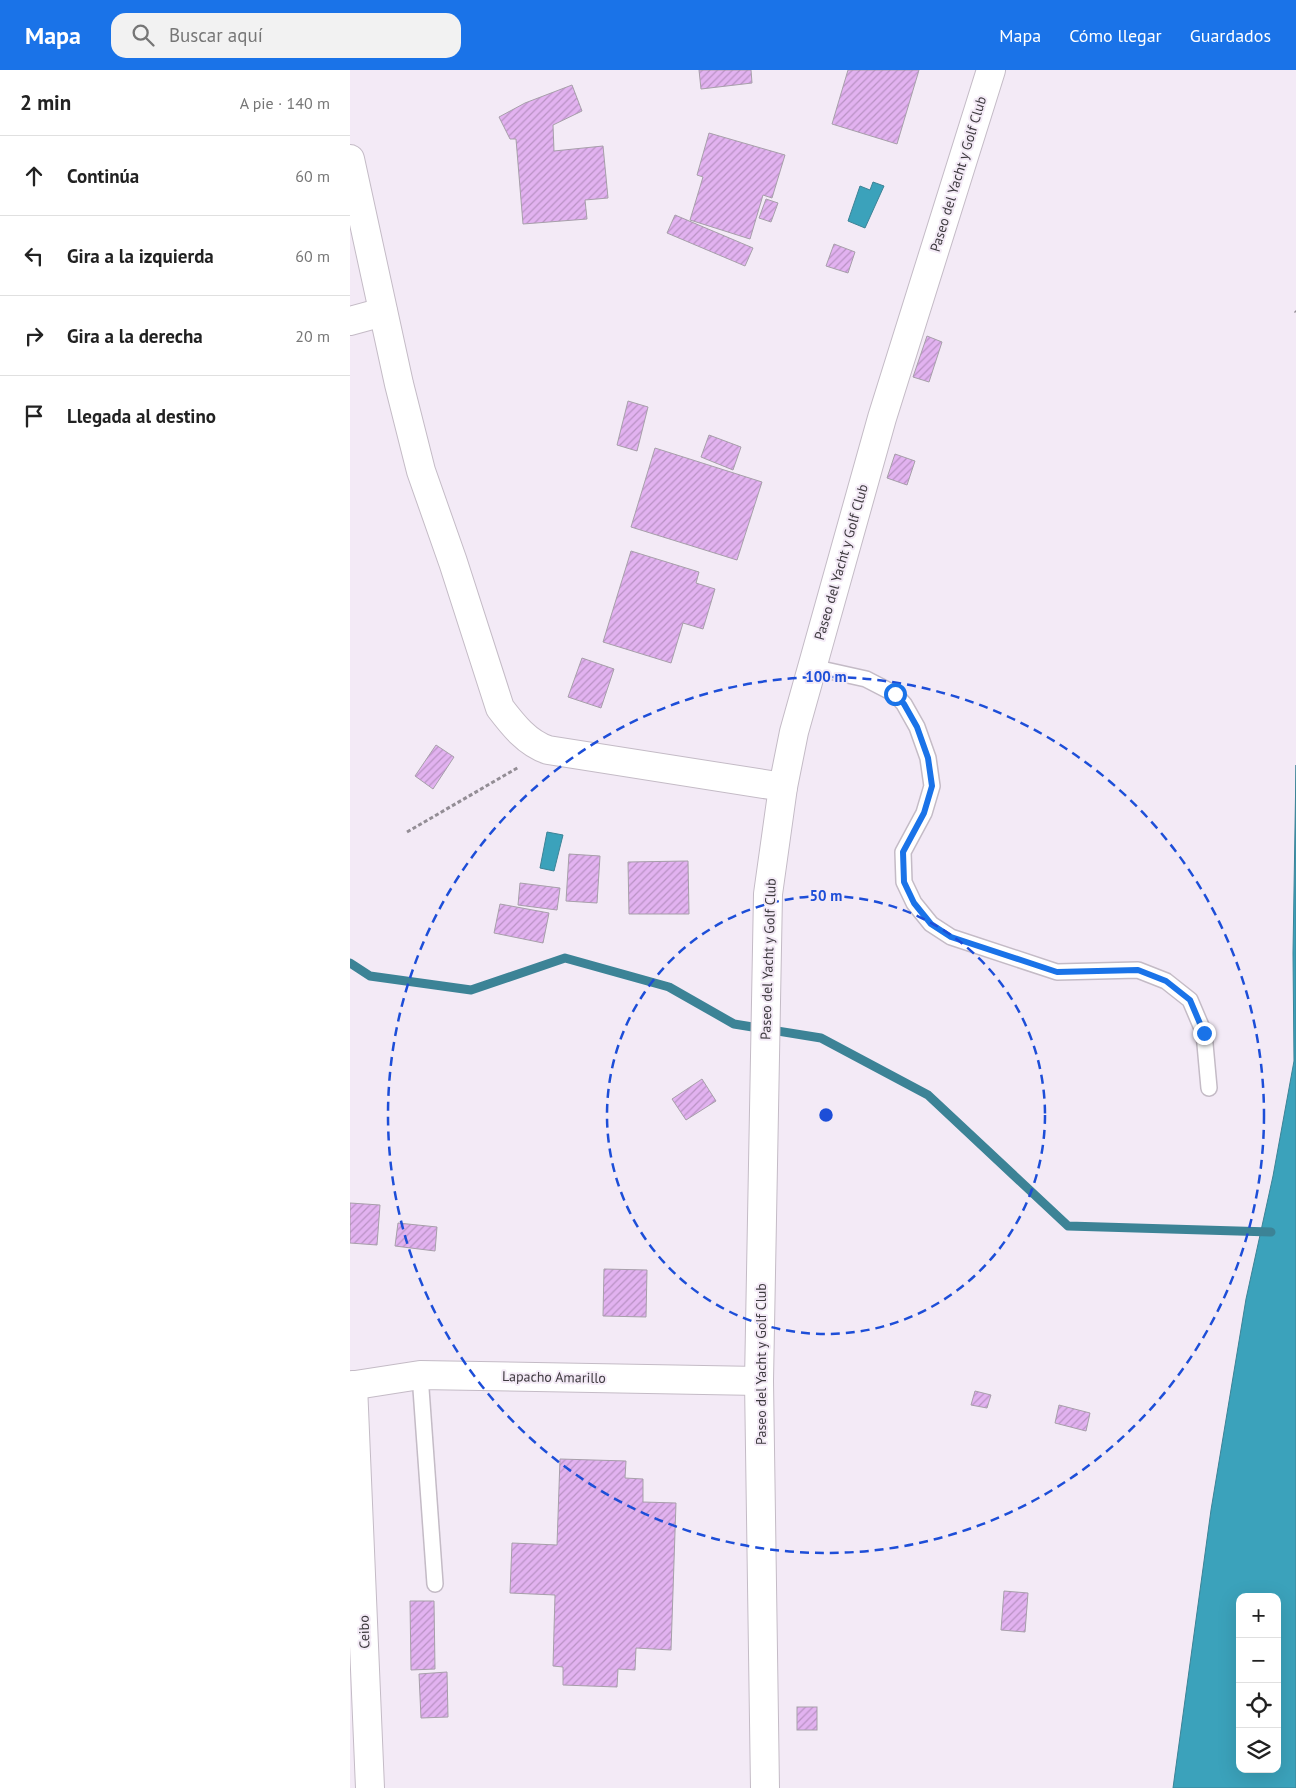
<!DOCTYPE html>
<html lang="es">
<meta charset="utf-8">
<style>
:root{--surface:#fff;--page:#f2f2f2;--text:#222;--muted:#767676;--line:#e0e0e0;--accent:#1a73e8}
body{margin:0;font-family:"PT Sans",sans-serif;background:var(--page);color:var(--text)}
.controls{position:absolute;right:15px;bottom:15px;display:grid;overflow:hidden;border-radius:10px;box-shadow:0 5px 20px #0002}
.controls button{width:45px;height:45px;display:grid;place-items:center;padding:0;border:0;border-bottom:1px solid var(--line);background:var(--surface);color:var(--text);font:25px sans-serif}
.stop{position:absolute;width:15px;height:15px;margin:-11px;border:4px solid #1a73e8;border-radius:50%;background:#fff}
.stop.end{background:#1a73e8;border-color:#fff;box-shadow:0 1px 5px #0008}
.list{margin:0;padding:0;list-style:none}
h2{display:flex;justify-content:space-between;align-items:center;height:65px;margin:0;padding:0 20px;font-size:21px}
h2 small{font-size:16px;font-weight:400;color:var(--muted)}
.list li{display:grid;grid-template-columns:32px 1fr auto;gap:15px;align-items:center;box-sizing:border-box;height:80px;padding:0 20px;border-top:1px solid var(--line)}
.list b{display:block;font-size:19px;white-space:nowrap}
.list em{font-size:16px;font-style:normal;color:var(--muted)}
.icon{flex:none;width:28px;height:28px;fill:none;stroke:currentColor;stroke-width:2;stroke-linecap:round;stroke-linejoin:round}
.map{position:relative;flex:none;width:946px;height:1718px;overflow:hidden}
header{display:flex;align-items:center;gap:30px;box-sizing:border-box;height:70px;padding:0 25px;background:var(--accent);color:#fff}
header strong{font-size:24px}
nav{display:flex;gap:28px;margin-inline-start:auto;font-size:18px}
.search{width:350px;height:45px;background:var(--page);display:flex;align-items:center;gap:12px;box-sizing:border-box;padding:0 18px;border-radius:15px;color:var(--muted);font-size:19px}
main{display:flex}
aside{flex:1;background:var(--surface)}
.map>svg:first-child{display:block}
.water{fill:#3ba2bb;stroke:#3c8396;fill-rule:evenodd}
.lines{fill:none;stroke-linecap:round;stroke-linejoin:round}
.stream{stroke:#3c8396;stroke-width:9}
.building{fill:url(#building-hatch);stroke:#a79faa}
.service-casing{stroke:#c4bbc6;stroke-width:18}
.minor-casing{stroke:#c4bbc6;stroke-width:30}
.secondary-casing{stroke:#c4bbc6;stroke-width:30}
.path{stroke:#938d95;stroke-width:3;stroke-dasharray:4 2.5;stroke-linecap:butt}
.service{stroke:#fff;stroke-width:15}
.minor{stroke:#fff;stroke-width:28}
.secondary{stroke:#fff;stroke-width:28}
.route{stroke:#1a73e8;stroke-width:6}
.ring{fill:none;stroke:#1d4ed8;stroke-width:2.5;stroke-dasharray:9 6}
.labels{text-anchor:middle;stroke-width:4;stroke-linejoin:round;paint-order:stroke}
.street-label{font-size:14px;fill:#3e3a3f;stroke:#f3eaf6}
.centre{fill:#1d4ed8;stroke:#f3eaf6;stroke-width:2.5}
.ring-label{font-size:15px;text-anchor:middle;font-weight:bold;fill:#1d4ed8;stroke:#f3eaf6;stroke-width:4;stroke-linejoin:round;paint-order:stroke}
</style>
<header>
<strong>Mapa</strong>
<div class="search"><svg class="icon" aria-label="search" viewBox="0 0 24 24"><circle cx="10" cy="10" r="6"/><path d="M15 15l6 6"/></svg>Buscar aquí</div>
<nav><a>Mapa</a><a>Cómo llegar</a><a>Guardados</a></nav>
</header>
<main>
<aside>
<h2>2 min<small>A pie · 140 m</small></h2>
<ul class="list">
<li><svg class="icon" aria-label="ahead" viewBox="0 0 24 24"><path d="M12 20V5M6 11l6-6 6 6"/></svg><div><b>Continúa</b></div><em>60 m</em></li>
<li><svg class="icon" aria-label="left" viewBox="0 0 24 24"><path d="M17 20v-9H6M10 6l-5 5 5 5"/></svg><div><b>Gira a la izquierda</b></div><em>60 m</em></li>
<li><svg class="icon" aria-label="right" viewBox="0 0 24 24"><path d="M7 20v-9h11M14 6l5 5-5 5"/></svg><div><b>Gira a la derecha</b></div><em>20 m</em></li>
<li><svg class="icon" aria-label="arrive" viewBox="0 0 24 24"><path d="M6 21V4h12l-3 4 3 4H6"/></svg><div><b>Llegada al destino</b></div></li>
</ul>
</aside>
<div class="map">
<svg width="946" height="1718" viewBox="0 0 946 1718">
<defs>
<pattern id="building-hatch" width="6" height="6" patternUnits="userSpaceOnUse" patternTransform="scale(1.25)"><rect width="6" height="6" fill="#e2b2f0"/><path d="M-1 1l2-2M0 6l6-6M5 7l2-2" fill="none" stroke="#b992c4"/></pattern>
</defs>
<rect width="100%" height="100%" fill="#f3eaf6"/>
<g class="water">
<path d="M523 112 534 116 515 158 498 151 510 116 520 120Z"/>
<path d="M946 695V1718H823L861 1440 896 1229 923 1106 944 991 943 883ZM890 1527H927V1699H890Z"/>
<path d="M197 762 213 765 204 801 190 798Z"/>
</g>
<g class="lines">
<path class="stream" d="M0 893 20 906 121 920 215 888 319 917 384 954 471 968 578 1025 718 1156 921 1162"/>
</g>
<g class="building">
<path d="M349 0H401L402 13 351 19Z"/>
<path d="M498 0H569L547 74 482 54Z"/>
<path d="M222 15 232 41 203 55 204 81 253 76 258 128 235 130 237 149 173 154 166 69H160L149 47 175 33Z"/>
<path d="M359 63 435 85 422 128 413 125 400 169 340 150 353 107 347 105Z"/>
<path d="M416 129 428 133 421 152 409 148Z"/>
<path d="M325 145 403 178 395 196 317 163Z"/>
<path d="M484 174 505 182 498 203 476 196Z"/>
<path d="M577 266 592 272 579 312 563 307Z"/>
<path d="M278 331 298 337 287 381 267 375Z"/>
<path d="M359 365 391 377 383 400 351 387Z"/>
<path d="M305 378 412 412 387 490 281 457Z"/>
<path d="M545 384 565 391 557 415 537 408Z"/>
<path d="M281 481 349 502 346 513 365 519 353 559 333 553 321 593 253 572Z"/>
<path d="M232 588 264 599 251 638 218 627Z"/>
<path d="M86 675 104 687 83 719 65 706Z"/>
<path d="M219 784 250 786 247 833 216 831Z"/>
<path d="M338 791 339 844H279L278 792Z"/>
<path d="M170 813 210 818 207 840 168 835Z"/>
<path d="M150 834 199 843 193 873 144 863Z"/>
<path d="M352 1009 366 1031 336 1050 322 1029Z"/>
<path d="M0 1133 30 1135 27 1175 0 1173Z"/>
<path d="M48 1153 87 1157 85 1181 45 1176Z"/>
<path d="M254 1199 297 1200 296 1247 253 1246Z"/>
<path d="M625 1321 641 1325 637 1338 621 1335Z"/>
<path d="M709 1335 740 1343 736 1361 705 1353Z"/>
<path d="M210 1389 276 1391 275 1408 293 1409V1432L326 1433 321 1580 286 1578 285 1600 268 1599 267 1617 213 1615V1597L203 1596 205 1525 160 1523 162 1473 207 1475Z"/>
<path d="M654 1521 678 1523 675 1562 651 1560Z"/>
<path d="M60 1531H84L85 1599 61 1600Z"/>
<path d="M97 1602 98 1647 71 1648 69 1604Z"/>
<rect x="447" y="1637" width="20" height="23"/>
</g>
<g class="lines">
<g class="service-casing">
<g id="service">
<path d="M462 597 516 609 545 624 554 634 567 657 578 688 582 716 574 743 553 782 554 812 564 833 581 854 601 867 707 902 788 900 816 911 840 930 854 963 859 1018"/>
<path d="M70 1305 85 1514"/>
</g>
</g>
<g class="minor-casing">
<g id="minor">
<path d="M0 89 49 314 71 401 103 492 150 638C163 655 177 673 198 680L433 717"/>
<path d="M0 251 33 242"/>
<path d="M409 1311 415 1718"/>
<path d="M3 1315 20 1718"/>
</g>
</g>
<g class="secondary-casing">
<path id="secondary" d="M0 1316 70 1305 409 1311 418 824 433 717 444 662 532 348 641 0"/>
</g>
<g class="path">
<path d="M945 241 946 242"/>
<path d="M57 762 169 697"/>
</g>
<use href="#service" class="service"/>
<use href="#minor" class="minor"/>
<use href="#secondary" class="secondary"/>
</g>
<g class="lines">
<path class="route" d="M545 624 554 634 567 657 578 688 582 716 574 743 553 782 554 812 564 833 581 854 601 867 707 902 788 900 816 911 840 930 854 963"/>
</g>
<g class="ring">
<circle cx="476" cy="1045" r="219"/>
<circle cx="476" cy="1045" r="438"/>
</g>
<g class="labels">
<g class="street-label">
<text transform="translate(608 104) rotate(-73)" y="5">Paseo del Yacht y Golf Club</text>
<text transform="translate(491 492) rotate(-74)" y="5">Paseo del Yacht y Golf Club</text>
<text transform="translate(418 889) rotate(-88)" y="5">Paseo del Yacht y Golf Club</text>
<text transform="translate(411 1294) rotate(-90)" y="5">Paseo del Yacht y Golf Club</text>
<text transform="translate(204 1307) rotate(1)" y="5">Lapacho Amarillo</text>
<text transform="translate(14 1562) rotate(-92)" y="5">Ceibo</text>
</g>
</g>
<circle cx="476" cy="1045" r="8" class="centre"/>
<g class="ring-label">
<text x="476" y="612">100 m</text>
<text x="476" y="831">50 m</text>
</g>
</svg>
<div class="controls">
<button>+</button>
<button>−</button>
<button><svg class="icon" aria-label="locate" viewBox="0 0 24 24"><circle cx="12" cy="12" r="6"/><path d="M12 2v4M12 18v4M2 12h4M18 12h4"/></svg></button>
<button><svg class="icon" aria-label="layers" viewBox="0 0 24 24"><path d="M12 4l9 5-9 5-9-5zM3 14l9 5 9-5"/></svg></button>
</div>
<div class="stop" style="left:545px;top:624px"></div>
<div class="stop end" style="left:854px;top:963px"></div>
</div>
</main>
